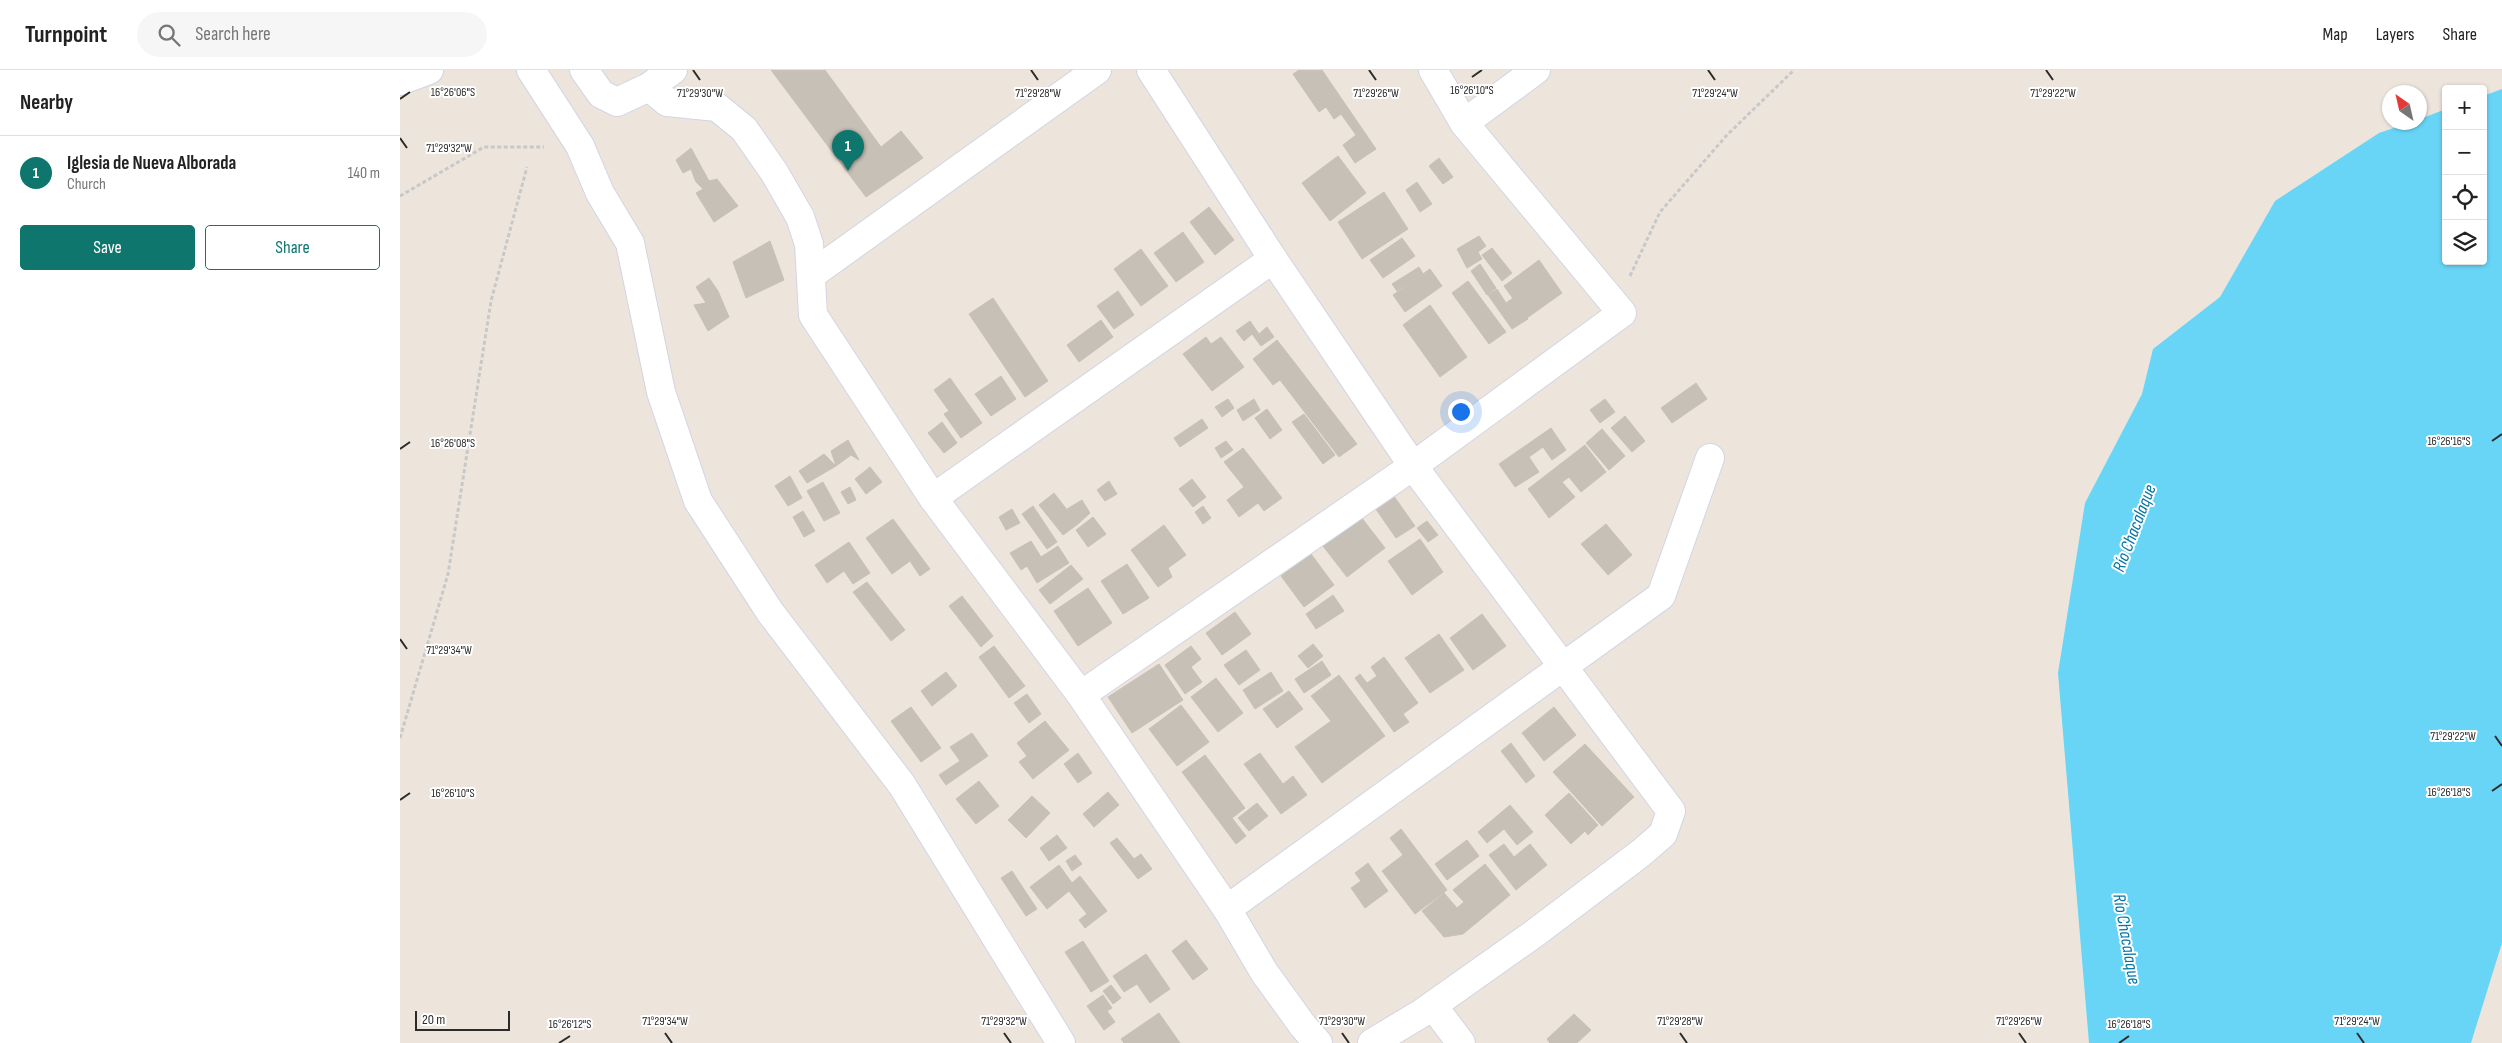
<!DOCTYPE html>
<meta charset="utf-8">
<style>
:root{--surface:#fff;--page:#f6f6f6;--text:#222;--muted:#767676;--line:#e0e0e0;--accent:#0f766e}
body{margin:0;font-family:"Sofia Sans Condensed",sans-serif;background:var(--page);color:var(--text)}
.controls{position:absolute;right:15px;top:15px;display:grid;overflow:hidden;border-radius:5px;box-shadow:0 1px 4px #0004}
.controls button{width:45px;height:45px;display:grid;place-items:center;padding:0;border:0;border-bottom:1px solid var(--line);background:var(--surface);color:var(--text);font:25px sans-serif}
.compass{position:absolute;left:1982px;top:15px;width:45px;height:45px;border-radius:50%;background:var(--surface);box-shadow:0 1px 4px #0004;rotate:326deg}
.scale{position:absolute;left:15px;bottom:12px;width:95px;box-sizing:border-box;padding-left:5px;border:2px solid #2b2b2b;border-top:0;font-size:14px;line-height:18px;white-space:nowrap;color:#2b2b2b;-webkit-text-stroke:4px #fff;paint-order:stroke}
.you{position:absolute;left:1060px;top:341px;width:18px;height:18px;margin:-12px;border:4px solid #fff;border-radius:50%;background:#1a73e8;box-shadow:0 0 0 8px #1a73e833}
.badge{display:grid;place-items:center;width:32px;height:32px;border-radius:50%;background:var(--accent);color:#fff;font-size:16px;font-weight:700}
.pin{position:absolute;translate:-50% -41px;filter:drop-shadow(0 1px 2px #0008)}
.pin::after{content:'';position:absolute;top:26px;width:18px;height:15px;background:inherit;clip-path:polygon(0 0,100% 0,50% 100%)}
.list{margin:0;padding:0;list-style:none}
h2{display:flex;justify-content:space-between;align-items:center;height:65px;margin:0;padding:0 20px;font-size:21px}
h2 small{font-size:16px;font-weight:400;color:var(--muted)}
.list li{display:grid;grid-template-columns:32px 1fr auto;gap:15px;align-items:center;box-sizing:border-box;height:75px;padding:0 20px;border-top:1px solid var(--line)}
.list b{display:block;font-size:19px;white-space:nowrap}
.list p{margin:0;font-size:16px;white-space:nowrap;color:var(--muted)}
.list em{font-size:16px;font-style:normal;color:var(--muted)}
.actions{display:flex;gap:10px;padding:15px 20px}
.actions a{flex:1;padding:11px 0;border:1px solid var(--accent);border-radius:5px;text-align:center;font-size:18px;color:var(--accent)}
.actions .main{background:var(--accent);color:#fff}
.icon{flex:none;width:28px;height:28px;fill:none;stroke:currentColor;stroke-width:2;stroke-linecap:round;stroke-linejoin:round}
.map{position:relative;flex:none;width:2102px;height:973px;overflow:hidden}
header{display:flex;align-items:center;gap:30px;box-sizing:border-box;height:70px;padding:0 25px;background:var(--surface);border-bottom:1px solid var(--line)}
header strong{font-size:24px}
nav{display:flex;gap:28px;margin-inline-start:auto;font-size:18px}
.search{width:350px;height:45px;background:var(--page);display:flex;align-items:center;gap:12px;box-sizing:border-box;padding:0 18px;border-radius:28px;color:var(--muted);font-size:19px}
main{display:flex}
aside{flex:1;background:var(--surface)}
.map>svg:first-child{display:block}
.water{fill:#68d5f6}
.building{fill:#c6c0b7;stroke:#c9c1b5}
.lines{fill:none;stroke-linecap:round;stroke-linejoin:round}
.pedestrian-casing{stroke:#d1d5e4;stroke-width:30}
.minor-casing{stroke:#d1d5e4;stroke-width:30}
.path{stroke:#c8c8c8;stroke-width:3;stroke-dasharray:4 2.5;stroke-linecap:butt}
.pedestrian{stroke:#fff;stroke-width:28}
.minor{stroke:#fff;stroke-width:28}
.ticks{fill:none;stroke:#2b2b2b;stroke-width:2}
.labels{text-anchor:middle;stroke-width:4;stroke-linejoin:round;paint-order:stroke}
.water-label{font-size:18px;font-style:italic;fill:#0573a4;stroke:#fff}
.ticks-label{font-size:12px;text-anchor:middle;fill:#2b2b2b;stroke:#fff;stroke-width:4;stroke-linejoin:round;paint-order:stroke}
</style>
<header>
<strong>Turnpoint</strong>
<div class="search"><svg class="icon" aria-label="search" viewBox="0 0 24 24"><circle cx="10" cy="10" r="6"/><path d="M15 15l6 6"/></svg>Search here</div>
<nav><a>Map</a><a>Layers</a><a>Share</a></nav>
</header>
<main>
<aside>
<h2>Nearby<small></small></h2>
<ul class="list">
<li><span class="badge">1</span><div><b>Iglesia de Nueva Alborada</b><p>Church</p></div><em>140 m</em></li>
</ul>
<div class="actions"><a class="main">Save</a><a>Share</a></div>
</aside>
<div class="map">
<svg width="2102" height="973" viewBox="0 0 2102 973">
<rect width="100%" height="100%" fill="#ede5dc"/>
<path class="water" d="M2102 19V873L2071 973H1689L1658 603 1685 433 1742 324 1753 279 1820 227 1875 131 1979 63 2008 53 2020 52V49L2046 39V191H2083V26Z"/>
<g class="building">
<path d="M371 0H425L481 77 501 61 523 88 466 127Z"/>
<path d="M899 0H922L976 79 955 93 943 75 956 65 941 44 934 49 926 37 919 42 893 4Z"/>
<path d="M291 78 309 111 317 109 338 136 314 152 296 123 303 119 296 112 291 99 283 103 276 90Z"/>
<path d="M938 86 966 123 930 151 902 113Z"/>
<path d="M1039 88 1053 107 1043 114 1029 96Z"/>
<path d="M1017 112 1032 134 1020 142 1006 120Z"/>
<path d="M984 122 1008 159 962 189 938 152Z"/>
<path d="M809 137 834 170 815 185 790 152Z"/>
<path d="M783 162 804 192 776 212 754 183Z"/>
<path d="M1079 166 1086 176 1078 182 1082 189 1067 198 1057 179Z"/>
<path d="M1002 168 1015 186 983 208 970 190Z"/>
<path d="M370 171 384 210 346 228 333 192Z"/>
<path d="M1092 178 1112 203 1102 211 1082 185Z"/>
<path d="M741 179 768 216 741 236 714 199Z"/>
<path d="M1139 190 1162 223 1127 248 1104 216Z"/>
<path d="M1080 194 1096 218 1087 225 1071 201Z"/>
<path d="M1019 197 1023 204 997 221 992 214Z"/>
<path d="M1030 199 1042 216 1005 242 993 225Z"/>
<path d="M309 208 318 221 329 247 308 261 294 235 306 233 296 217Z"/>
<path d="M1068 211 1106 262 1089 274 1052 223Z"/>
<path d="M1097 219 1106 233 1113 228 1128 249 1112 259 1088 225Z"/>
<path d="M718 221 734 245 714 259 697 236Z"/>
<path d="M593 228 648 311 625 327 569 244Z"/>
<path d="M1030 235 1067 287 1040 307 1003 255Z"/>
<path d="M701 250 713 267 679 292 667 275Z"/>
<path d="M850 251 859 264 867 257 874 267 861 276 852 264 844 271 836 261Z"/>
<path d="M806 267 811 274 821 267 844 297 812 321 783 284Z"/>
<path d="M877 270 898 297 873 315 853 289Z"/>
<path d="M898 297 957 374 939 387 880 310Z"/>
<path d="M601 306 616 329 591 346 575 324Z"/>
<path d="M550 308 582 353 561 368 544 344 549 341 534 320Z"/>
<path d="M1296 313 1307 329 1272 353 1261 338Z"/>
<path d="M828 329 834 338 822 347 815 337Z"/>
<path d="M854 329 860 340 843 351 837 340Z"/>
<path d="M1205 329 1215 342 1200 353 1190 340Z"/>
<path d="M867 339 882 360 870 369 855 348Z"/>
<path d="M904 344 935 385 923 394 892 352Z"/>
<path d="M1225 346 1245 371 1232 382 1211 358Z"/>
<path d="M802 349 808 358 780 377 774 368Z"/>
<path d="M542 352 557 373 544 383 528 363Z"/>
<path d="M1151 358 1166 380 1152 390 1143 377 1129 387 1139 402 1115 417 1099 394Z"/>
<path d="M1202 359 1225 386 1209 400 1186 373Z"/>
<path d="M448 370 459 390 451 385 436 396 431 381Z"/>
<path d="M826 371 833 380 821 388 815 378Z"/>
<path d="M1185 375 1206 402 1181 422 1169 407 1137 431 1128 419Z"/>
<path d="M843 378 882 428 864 441 858 433 839 447 827 430 844 417 824 392Z"/>
<path d="M424 384 436 396 407 413 399 401Z"/>
<path d="M470 397 482 412 466 424 455 409Z"/>
<path d="M390 406 402 428 388 436 375 416Z"/>
<path d="M792 409 806 427 793 437 779 419Z"/>
<path d="M709 411 717 424 705 431 697 420Z"/>
<path d="M423 412 440 443 424 451 407 421Z"/>
<path d="M1162 412 1175 427 1149 448 1137 431Z"/>
<path d="M450 417 456 430 448 434 441 422Z"/>
<path d="M991 422 1015 456 996 468 973 435Z"/>
<path d="M654 423 678 454 663 465 639 435Z"/>
<path d="M682 430 690 443 678 454 667 439Z"/>
<path d="M633 436 657 472 647 479 622 444Z"/>
<path d="M803 436 811 448 803 454 795 442Z"/>
<path d="M612 439 620 453 606 460 599 447Z"/>
<path d="M403 441 415 461 404 467 393 447Z"/>
<path d="M693 447 706 464 688 477 676 460Z"/>
<path d="M961 447 985 478 947 507 923 476Z"/>
<path d="M493 449 530 499 520 506 510 491 492 504 466 468Z"/>
<path d="M1027 451 1038 465 1028 472 1017 458Z"/>
<path d="M1206 454 1232 485 1208 505 1181 474Z"/>
<path d="M764 455 786 485 768 498 772 507 758 517 731 480Z"/>
<path d="M1020 469 1043 502 1012 525 988 491Z"/>
<path d="M631 471 641 487 621 500 610 483Z"/>
<path d="M449 472 470 503 453 514 444 501 427 513 415 495Z"/>
<path d="M658 476 669 493 637 513 627 496Z"/>
<path d="M911 484 934 515 904 537 881 506Z"/>
<path d="M727 494 749 528 723 544 701 511Z"/>
<path d="M671 495 683 509 650 534 639 520Z"/>
<path d="M467 512 505 560 491 571 453 522Z"/>
<path d="M688 518 712 553 678 576 654 541Z"/>
<path d="M933 525 944 541 916 559 906 544Z"/>
<path d="M562 526 593 566 581 577 549 536Z"/>
<path d="M835 542 851 564 822 585 806 563Z"/>
<path d="M1082 544 1106 576 1073 600 1050 568Z"/>
<path d="M1039 564 1064 600 1030 623 1005 588Z"/>
<path d="M913 574 923 586 908 598 898 586Z"/>
<path d="M594 576 625 616 609 628 579 587Z"/>
<path d="M791 576 801 589 791 597 802 612 785 624 765 595Z"/>
<path d="M846 580 860 600 839 615 824 595Z"/>
<path d="M984 587 1018 633 1003 644 1009 652 994 662 955 608 960 604 967 613 977 606 971 597Z"/>
<path d="M922 591 931 605 904 623 895 609Z"/>
<path d="M759 594 783 630 732 663 708 627Z"/>
<path d="M546 602 557 616 532 636 521 621Z"/>
<path d="M871 602 883 621 855 639 843 620Z"/>
<path d="M939 605 985 666 922 713 895 677 931 651 911 626Z"/>
<path d="M816 608 843 643 818 662 791 627Z"/>
<path d="M889 621 903 639 877 658 863 639Z"/>
<path d="M627 624 641 644 629 653 614 633Z"/>
<path d="M781 635 809 672 777 696 749 659Z"/>
<path d="M511 637 541 678 521 692 491 651Z"/>
<path d="M1154 637 1176 665 1144 691 1122 663Z"/>
<path d="M645 651 669 680 633 709 619 692 627 686 617 673Z"/>
<path d="M572 663 588 686 546 715 539 705 560 691 550 677Z"/>
<path d="M1111 673 1135 706 1126 713 1101 681Z"/>
<path d="M1185 674 1234 727 1202 756 1153 702Z"/>
<path d="M678 683 692 703 678 713 664 694Z"/>
<path d="M860 683 883 714 893 706 907 725 881 744 844 694Z"/>
<path d="M805 685 845 738 832 748 846 766 836 774 782 702Z"/>
<path d="M579 711 599 736 576 754 556 729Z"/>
<path d="M708 722 719 735 694 757 683 744Z"/>
<path d="M1169 723 1198 755 1188 765 1185 761 1171 774 1145 745Z"/>
<path d="M632 726 650 743 626 768 608 750Z"/>
<path d="M857 733 868 746 849 761 838 748Z"/>
<path d="M1110 735 1133 762 1117 775 1104 759 1087 773 1078 762Z"/>
<path d="M1001 759 1047 820 1015 844 982 801 1003 785 990 768Z"/>
<path d="M657 765 667 778 649 791 640 778Z"/>
<path d="M717 768 734 789 741 784 752 799 738 809 710 773Z"/>
<path d="M1067 770 1079 786 1047 810 1035 794Z"/>
<path d="M1104 774 1114 787 1130 774 1147 795 1116 820 1089 785Z"/>
<path d="M675 785 682 794 672 801 666 791Z"/>
<path d="M968 793 988 821 965 838 951 818 961 811 955 803Z"/>
<path d="M1085 794 1110 825 1063 864 1044 867 1022 841 1044 823 1057 838 1064 832 1053 820Z"/>
<path d="M659 795 672 813 680 806 707 841 685 858 679 850 687 844 669 821 647 839 630 817Z"/>
<path d="M612 801 637 839 626 846 601 808Z"/>
<path d="M786 870 808 899 793 910 772 881Z"/>
<path d="M683 871 709 911 691 922 665 882Z"/>
<path d="M746 884 770 919 750 933 737 914 724 922 713 906Z"/>
<path d="M711 915 721 928 713 934 703 921Z"/>
<path d="M703 925 712 938 707 941 715 952 704 960 687 936Z"/>
<path d="M759 943 780 973H724L721 969Z"/>
<path d="M1174 944 1191 960 1177 973H1150L1147 969Z"/>
</g>
<g class="lines">
<g class="pedestrian-casing">
<g id="pedestrian">
<path d="M411 205 697 0"/>
<path d="M681 625 1013 396"/>
</g>
</g>
<g class="minor-casing">
<g id="minor">
<path d="M131 0 180 76 200 123 230 173 261 322 298 431 370 542 502 715 661 973"/>
<path d="M184 0 201 24 217 32 249 17 273 0"/>
<path d="M751 0 873 189 1013 396 1271 741 1263 764 1241 783 1135 863 1022 943 972 973"/>
<path d="M0 11 29 0"/>
<path d="M249 17 267 32 317 37 344 59 374 102 400 147 409 174 413 245 533 428 681 625 827 839 864 902 903 956 918 973"/>
<path d="M1064 53 1136 0"/>
<path d="M1013 396 1222 243 1064 53 1033 0"/>
<path d="M533 428 873 189"/>
<path d="M827 839 1261 526 1310 388"/>
<path d="M1033 936 1061 973"/>
</g>
</g>
<g class="path">
<path d="M0 126 84 77H144"/>
<path d="M1230 206 1260 142 1327 65 1394 0"/>
<path d="M0 668 48 504 91 231 127 97"/>
</g>
<use href="#pedestrian" class="pedestrian"/>
<use href="#minor" class="minor"/>
</g>
<path class="ticks" d="M293 0 300 10M631 0 638 10M969 0 976 10M1308 0 1315 10M1646 0 1653 10M1072 7 1082 0M0 29 10 22M0 68 7 78M2092 371 2102 364M0 379 10 372M0 569 7 579M2095 666 2102 676M2092 721 2102 714M0 730 10 723M265 963 272 973M604 963 611 973M942 963 949 973M1280 963 1287 973M1619 963 1626 973M1957 963 1964 973M159 973 170 966M1719 973 1729 966"/>
<g class="labels">
<g class="water-label">
<text transform="translate(1734 458) rotate(-69)" y="6">Río Chacalaque</text>
<text transform="translate(1727 869) rotate(80)" y="6">Río Chacalaque</text>
</g>
</g>
<g class="ticks-label">
<text x="1072" y="24">16°26'10"S</text>
<text x="53" y="26">16°26'06"S</text>
<text x="300" y="27">71°29'30"W</text>
<text x="638" y="27">71°29'28"W</text>
<text x="976" y="27">71°29'26"W</text>
<text x="1315" y="27">71°29'24"W</text>
<text x="1653" y="27">71°29'22"W</text>
<text x="49" y="82">71°29'32"W</text>
<text x="2049" y="375">16°26'16"S</text>
<text x="53" y="377">16°26'08"S</text>
<text x="49" y="584">71°29'34"W</text>
<text x="2053" y="670">71°29'22"W</text>
<text x="2049" y="726">16°26'18"S</text>
<text x="53" y="727">16°26'10"S</text>
<text x="265" y="955">71°29'34"W</text>
<text x="604" y="955">71°29'32"W</text>
<text x="942" y="955">71°29'30"W</text>
<text x="1280" y="955">71°29'28"W</text>
<text x="1619" y="955">71°29'26"W</text>
<text x="1957" y="955">71°29'24"W</text>
<text x="170" y="958">16°26'12"S</text>
<text x="1729" y="958">16°26'18"S</text>
</g>
</svg>
<div class="controls">
<button>+</button>
<button>−</button>
<button><svg class="icon" aria-label="locate" viewBox="0 0 24 24"><circle cx="12" cy="12" r="6"/><path d="M12 2v4M12 18v4M2 12h4M18 12h4"/></svg></button>
<button><svg class="icon" aria-label="layers" viewBox="0 0 24 24"><path d="M12 4l9 5-9 5-9-5zM3 14l9 5 9-5"/></svg></button>
</div>
<svg class="compass" viewBox="-18 -18 36 36"><path d="M0-13l5 13h-10z" fill="#e53935"/><path d="M0 13l5-13h-10z" fill="#767676"/></svg>
<div class="scale">20 m</div>
<div class="you"></div>
<div class="pin badge" style="left:448px;top:101px">1</div>
</div>
</main>
